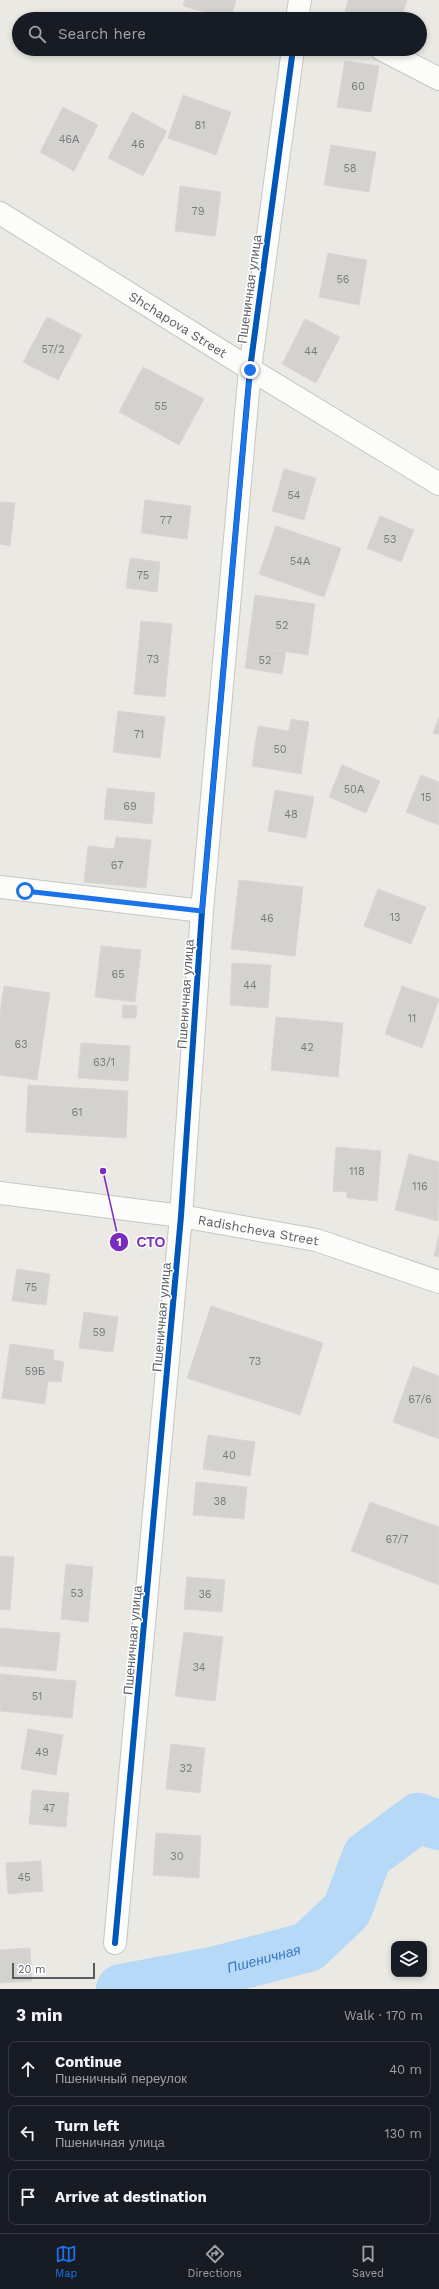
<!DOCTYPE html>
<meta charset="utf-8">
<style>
:root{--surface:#171b24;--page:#20242c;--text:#f1f3f6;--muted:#9ea1a6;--line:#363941;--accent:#1a73e8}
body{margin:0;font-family:"Work Sans",sans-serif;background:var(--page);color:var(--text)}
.controls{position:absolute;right:12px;bottom:12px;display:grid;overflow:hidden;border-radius:8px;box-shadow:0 2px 6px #0003}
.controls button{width:36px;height:36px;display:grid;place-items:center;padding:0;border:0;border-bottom:1px solid var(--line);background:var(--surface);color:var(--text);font:20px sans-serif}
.scale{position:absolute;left:12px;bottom:10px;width:83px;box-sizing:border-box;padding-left:4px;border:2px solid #595d62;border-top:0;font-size:11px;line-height:14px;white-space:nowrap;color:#595d62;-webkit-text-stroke:3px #fff;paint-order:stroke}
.stop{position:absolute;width:12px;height:12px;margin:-9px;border:3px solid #1a73e8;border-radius:50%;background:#fff}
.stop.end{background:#1a73e8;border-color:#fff;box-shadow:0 1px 4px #0008}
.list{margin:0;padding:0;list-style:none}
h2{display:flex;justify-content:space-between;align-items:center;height:52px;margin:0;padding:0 16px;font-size:17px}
h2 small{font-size:13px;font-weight:400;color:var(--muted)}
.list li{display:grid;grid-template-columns:26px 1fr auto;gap:12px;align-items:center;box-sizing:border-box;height:56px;margin:0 8px 8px;padding:0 8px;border:1px solid var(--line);border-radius:8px}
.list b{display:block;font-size:15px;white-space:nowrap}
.list p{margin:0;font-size:13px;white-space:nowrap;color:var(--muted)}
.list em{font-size:13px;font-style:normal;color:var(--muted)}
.icon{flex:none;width:22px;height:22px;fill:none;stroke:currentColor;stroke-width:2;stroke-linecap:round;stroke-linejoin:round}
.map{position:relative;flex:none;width:439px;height:1989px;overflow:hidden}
.search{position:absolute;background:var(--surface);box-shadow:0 2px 6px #0003;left:12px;right:12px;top:12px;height:44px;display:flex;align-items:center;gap:10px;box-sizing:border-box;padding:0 14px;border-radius:22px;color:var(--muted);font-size:15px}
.sheet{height:244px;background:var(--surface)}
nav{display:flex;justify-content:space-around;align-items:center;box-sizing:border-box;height:56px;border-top:1px solid var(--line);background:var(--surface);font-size:11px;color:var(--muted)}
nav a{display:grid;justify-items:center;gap:2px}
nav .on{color:var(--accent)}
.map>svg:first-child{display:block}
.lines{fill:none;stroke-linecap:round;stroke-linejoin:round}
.river{stroke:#b5d9f7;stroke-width:50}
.building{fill:#d3d2ce;stroke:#dad7d2}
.street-casing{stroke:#c6c6c4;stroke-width:24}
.secondary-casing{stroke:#c6c7c5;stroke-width:24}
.street{stroke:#fcfcfb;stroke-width:22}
.secondary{stroke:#fcfcfb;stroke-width:22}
.cycleway-casing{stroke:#fff;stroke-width:8}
.cycleway{stroke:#0057b8;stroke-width:6}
.route{stroke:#1a73e8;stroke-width:5}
.labels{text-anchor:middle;stroke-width:3;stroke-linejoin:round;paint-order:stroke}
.number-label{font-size:11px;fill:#787b7e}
.street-label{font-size:13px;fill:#595d62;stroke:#fff}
.water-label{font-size:14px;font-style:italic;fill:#3877c0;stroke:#fff}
.leader{fill:none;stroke:#7b2cbf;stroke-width:1.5}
.callout-dot{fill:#7b2cbf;stroke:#fff;stroke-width:1.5}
.mark-label{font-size:12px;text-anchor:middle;font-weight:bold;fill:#fff}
.callout-label{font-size:14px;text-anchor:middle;font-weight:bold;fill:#7b2cbf;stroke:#fff;stroke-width:3;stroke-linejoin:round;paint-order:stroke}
</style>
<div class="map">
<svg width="439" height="1989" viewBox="0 0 439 1989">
<rect width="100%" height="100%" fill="#eae9e3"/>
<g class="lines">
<path class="river" id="s1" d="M121 1989 217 1971 308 1947 347 1910 367 1856 418 1818 439 1825"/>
</g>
<g class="building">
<path d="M185 0H236L231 19 183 6Z"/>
<path d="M348 0H407L401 19H356L344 15Z"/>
<path d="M345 61 379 66 371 112 337 107Z"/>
<path d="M183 95 231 112 216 155 168 138Z"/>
<path d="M63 107 98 125 74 171 40 152Z"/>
<path d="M132 112 167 131 143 176 108 158Z"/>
<path d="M331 145 376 152 369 192 324 185Z"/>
<path d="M180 186 221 192 215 236 175 231Z"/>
<path d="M328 253 367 260 359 305 319 297Z"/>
<path d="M47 317 82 335 58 380 23 362Z"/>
<path d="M305 319 340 337 316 383 282 364Z"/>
<path d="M143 367 204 399 179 445 119 412Z"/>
<path d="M284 469 316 478 304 520 272 511Z"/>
<path d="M145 500 191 506 187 539 141 533Z"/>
<path d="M0 502 15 503 10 546 0 544Z"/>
<path d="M380 516 414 530 401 562 367 548Z"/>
<path d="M276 526 341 548 324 597 259 574Z"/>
<path d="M130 558 160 562 157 592 126 588Z"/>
<path d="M255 595 315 604 308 655 248 646Z"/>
<path d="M141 621 172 624 165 697 134 694Z"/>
<path d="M248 646 286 652 282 674 245 668Z"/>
<path d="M118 711 165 717 160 758 113 752Z"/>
<path d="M439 717V735L433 733Z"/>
<path d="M291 719 309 722 301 774 252 766 258 726 289 731Z"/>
<path d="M342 765 380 781 366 813 329 797Z"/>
<path d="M421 775 439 782V825L406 812Z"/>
<path d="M107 788 155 793 152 824 104 819Z"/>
<path d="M275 790 314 797 306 838 268 831Z"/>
<path d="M116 837 151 840 146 888 84 882 88 846 114 849Z"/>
<path d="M239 880 303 887 295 956 231 949Z"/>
<path d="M378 889 426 907 411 944 364 926Z"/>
<path d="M101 946 141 950 135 1002 95 997Z"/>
<path d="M232 963 271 965 268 1008 230 1005Z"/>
<path d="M4 986 50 993 37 1080 0 1075V1014Z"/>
<path d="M402 986 439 999 422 1048 385 1034Z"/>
<path d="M123 1005 137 1006 136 1018H122Z"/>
<path d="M276 1017 343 1023 338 1077 271 1070Z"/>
<path d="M81 1043 130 1046 128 1081 78 1078Z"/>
<path d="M28 1085 128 1091 126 1138 26 1132Z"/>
<path d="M336 1147 381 1151 377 1201 347 1198V1192L333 1191Z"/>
<path d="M409 1154 439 1162 438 1221 395 1210Z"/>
<path d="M439 1235V1257L434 1256Z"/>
<path d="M17 1269 50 1274 46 1305 12 1301Z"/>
<path d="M211 1306 323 1343 300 1415 187 1378Z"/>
<path d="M84 1312 118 1317 113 1352 79 1348Z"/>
<path d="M10 1344 54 1350 53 1360 64 1362 61 1382 48 1381 45 1404 2 1398Z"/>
<path d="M413 1366 439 1376V1439L393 1422Z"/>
<path d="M208 1435 255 1442 250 1476 203 1469Z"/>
<path d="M196 1482 247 1487 244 1519 193 1515Z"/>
<path d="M370 1502 439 1527V1585L351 1551Z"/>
<path d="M0 1556 14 1557 10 1610 0 1609Z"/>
<path d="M66 1564 93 1567 88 1622 61 1619Z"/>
<path d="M187 1577 225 1580 222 1612 184 1609Z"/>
<path d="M0 1628 60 1633 56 1671 0 1666Z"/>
<path d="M184 1632 223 1637 215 1701 175 1696Z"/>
<path d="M0 1674 76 1681 72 1718 0 1711Z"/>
<path d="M28 1729 63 1735 56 1775 21 1769Z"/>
<path d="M171 1744 205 1748 200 1793 166 1789Z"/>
<path d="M32 1790 69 1793 66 1827 29 1824Z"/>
<path d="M156 1833 201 1836 199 1878 153 1875Z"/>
<path d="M41 1861 43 1891 8 1894 6 1863Z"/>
<path d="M30 1948 32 1981 0 1983V1950Z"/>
</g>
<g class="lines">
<g class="street-casing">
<g id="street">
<path d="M297 19 300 0"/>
<path d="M381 49 439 79"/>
<path id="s2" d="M0 213 250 369 439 484"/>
<path d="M0 887 202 911"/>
<path d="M115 1943 181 1216 202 911 250 369 293 49"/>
</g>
</g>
<g class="secondary-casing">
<g id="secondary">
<path id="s3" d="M0 1193 181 1216 316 1240 439 1282"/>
</g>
</g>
<use href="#street" class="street"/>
<use href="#secondary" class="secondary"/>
<g class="cycleway-casing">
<path id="cycleway" d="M115 1943 181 1216 202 911 250 369 293 49"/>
</g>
<use href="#cycleway" class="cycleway"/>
</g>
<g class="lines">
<path class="route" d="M25 891 202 911 250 370"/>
</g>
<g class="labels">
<g class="number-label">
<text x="358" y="90">60</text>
<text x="200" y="129">81</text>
<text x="69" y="143">46А</text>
<text x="138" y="148">46</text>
<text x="350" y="172">58</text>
<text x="198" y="215">79</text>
<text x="343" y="283">56</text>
<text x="53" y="353">57/2</text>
<text x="311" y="355">44</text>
<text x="161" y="410">55</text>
<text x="294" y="499">54</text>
<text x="166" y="524">77</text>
<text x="390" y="543">53</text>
<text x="300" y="565">54А</text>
<text x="143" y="579">75</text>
<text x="282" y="629">52</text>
<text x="153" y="663">73</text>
<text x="265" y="664">52</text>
<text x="139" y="738">71</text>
<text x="280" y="753">50</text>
<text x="354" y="793">50А</text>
<text x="426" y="801">15</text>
<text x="130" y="810">69</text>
<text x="291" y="818">48</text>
<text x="117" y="869">67</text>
<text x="395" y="921">13</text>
<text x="267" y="922">46</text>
<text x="118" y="978">65</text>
<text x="250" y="989">44</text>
<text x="412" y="1022">11</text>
<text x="21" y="1048">63</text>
<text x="307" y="1051">42</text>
<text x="104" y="1066">63/1</text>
<text x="77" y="1116">61</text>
<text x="357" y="1175">118</text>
<text x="420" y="1190">116</text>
<text x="31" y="1291">75</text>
<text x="99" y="1336">59</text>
<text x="255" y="1365">73</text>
<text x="35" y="1375">59Б</text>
<text x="420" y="1403">67/6</text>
<text x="229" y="1459">40</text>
<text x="220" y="1505">38</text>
<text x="397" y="1543">67/7</text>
<text x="77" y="1597">53</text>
<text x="205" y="1598">36</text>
<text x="199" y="1671">34</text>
<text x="37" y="1700">51</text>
<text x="42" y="1756">49</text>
<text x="186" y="1772">32</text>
<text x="49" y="1812">47</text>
<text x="177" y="1860">30</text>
<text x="24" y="1881">45</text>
</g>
<g class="street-label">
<text transform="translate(249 289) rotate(-82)" y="5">Пшеничная улица</text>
<text dy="5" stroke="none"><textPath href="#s2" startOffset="210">Shchapova Street</textPath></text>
<text transform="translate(185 994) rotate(-86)" y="5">Пшеничная улица</text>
<text dy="5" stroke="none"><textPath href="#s3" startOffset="261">Radishcheva Street</textPath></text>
<text transform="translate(161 1317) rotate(-85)" y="5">Пшеничная улица</text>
<text transform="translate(132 1640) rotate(-85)" y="5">Пшеничная улица</text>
</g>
<g class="water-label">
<text dy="5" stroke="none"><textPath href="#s1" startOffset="146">Пшеничная</textPath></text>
</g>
</g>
<path class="leader" d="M103 1171L119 1242"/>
<g class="callout-dot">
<circle cx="103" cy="1171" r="4"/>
<circle cx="119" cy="1242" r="10"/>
</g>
<g class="mark-label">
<text x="119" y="1246">1</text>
</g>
<g class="callout-label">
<text x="151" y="1247">СТО</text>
</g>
</svg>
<div class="controls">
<button><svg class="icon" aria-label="layers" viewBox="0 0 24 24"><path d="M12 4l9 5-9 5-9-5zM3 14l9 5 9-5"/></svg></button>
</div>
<div class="scale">20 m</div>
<div class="stop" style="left:25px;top:891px"></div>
<div class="stop end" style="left:250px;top:370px"></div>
<div class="search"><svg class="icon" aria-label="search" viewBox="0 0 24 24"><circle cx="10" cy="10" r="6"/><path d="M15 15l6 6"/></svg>Search here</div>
</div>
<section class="sheet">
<h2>3 min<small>Walk · 170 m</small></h2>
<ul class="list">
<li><svg class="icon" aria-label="ahead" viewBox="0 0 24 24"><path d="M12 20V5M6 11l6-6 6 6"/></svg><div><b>Continue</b><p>Пшеничный переулок</p></div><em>40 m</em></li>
<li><svg class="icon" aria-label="left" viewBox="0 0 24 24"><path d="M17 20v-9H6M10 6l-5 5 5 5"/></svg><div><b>Turn left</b><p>Пшеничная улица</p></div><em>130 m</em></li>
<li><svg class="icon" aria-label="arrive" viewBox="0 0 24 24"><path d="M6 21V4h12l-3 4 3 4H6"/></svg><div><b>Arrive at destination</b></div></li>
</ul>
</section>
<nav>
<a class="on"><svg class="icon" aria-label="map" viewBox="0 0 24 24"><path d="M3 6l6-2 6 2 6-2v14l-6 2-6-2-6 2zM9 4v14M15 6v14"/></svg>Map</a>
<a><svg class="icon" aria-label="directions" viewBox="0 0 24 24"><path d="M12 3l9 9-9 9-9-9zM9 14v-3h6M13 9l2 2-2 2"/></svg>Directions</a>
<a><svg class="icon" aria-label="saved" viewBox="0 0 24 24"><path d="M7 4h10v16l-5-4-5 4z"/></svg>Saved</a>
</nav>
